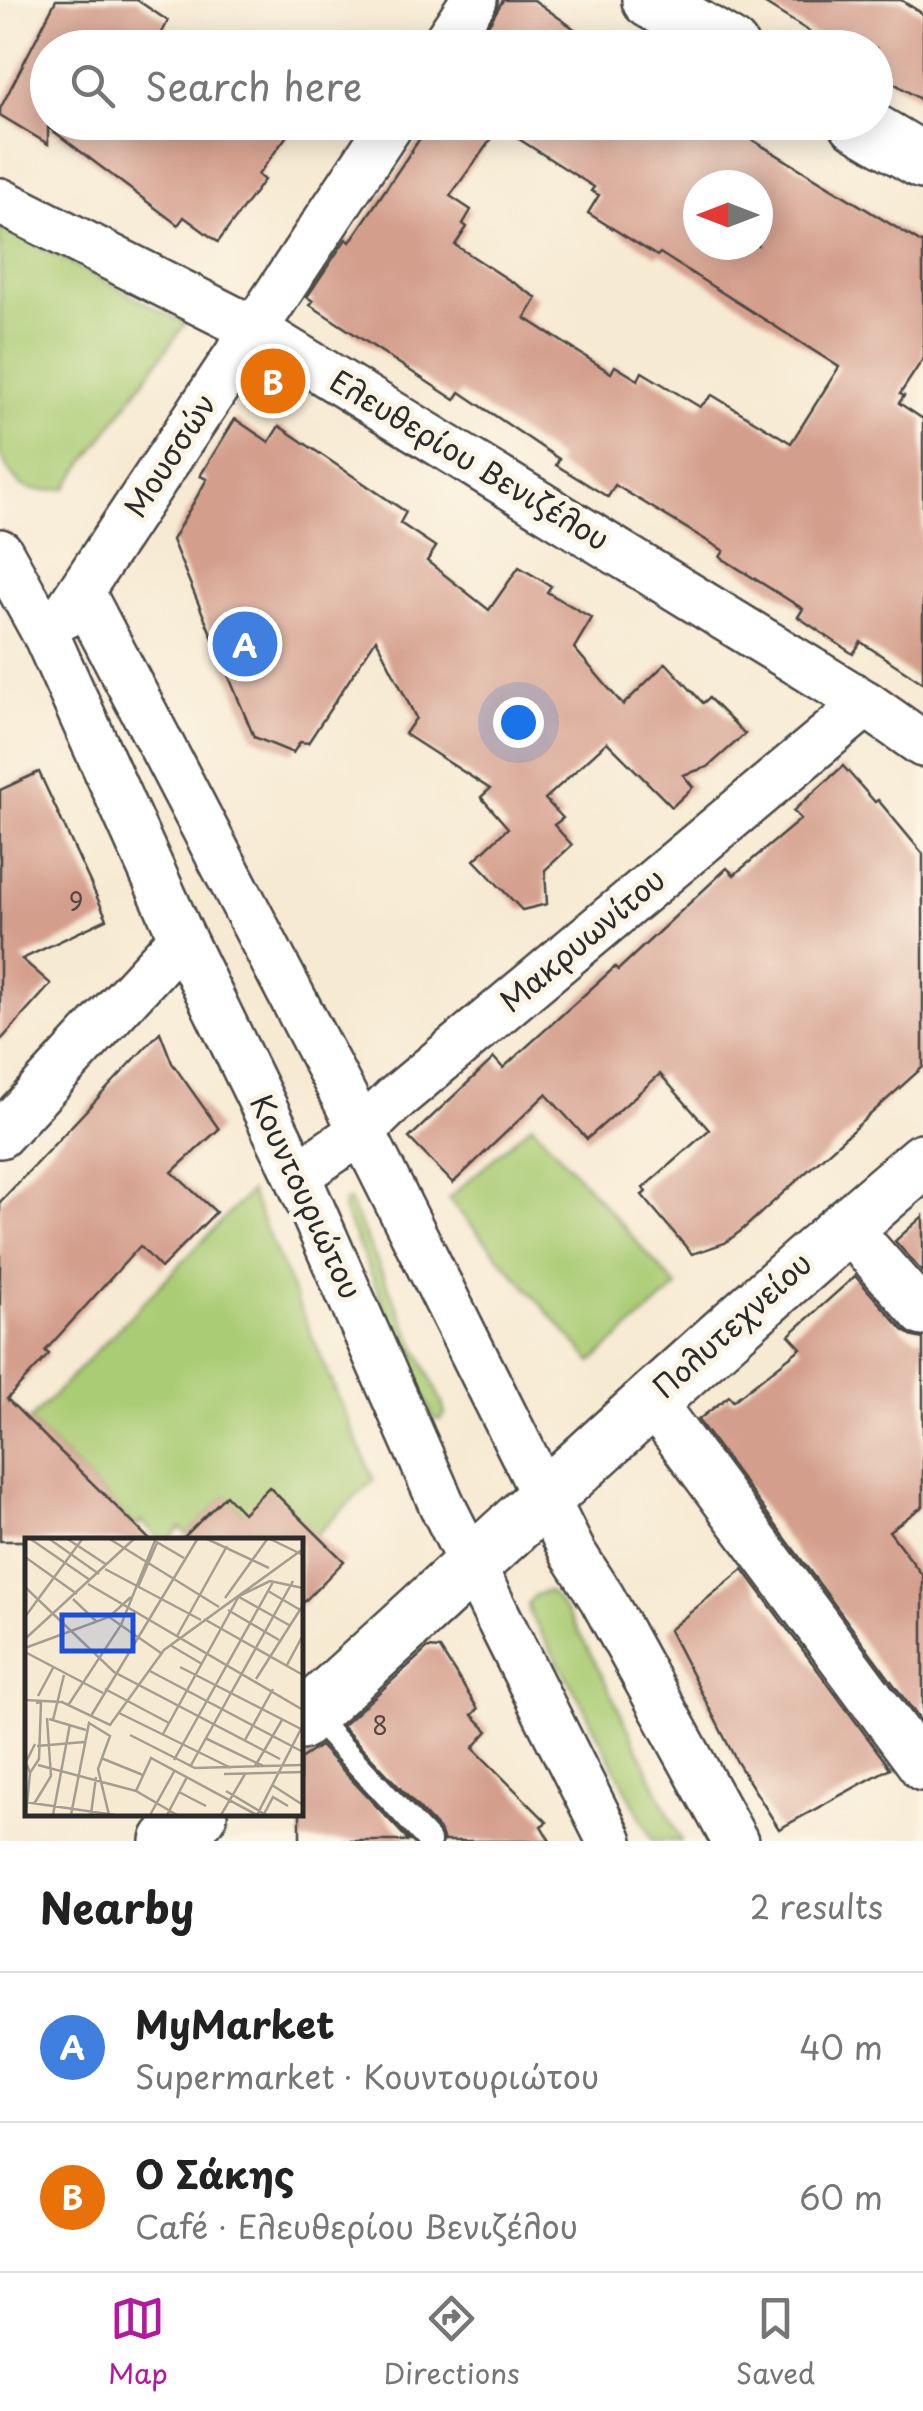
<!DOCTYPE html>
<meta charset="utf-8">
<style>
:root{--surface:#fff;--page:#f2f2f2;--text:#222;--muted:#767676;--line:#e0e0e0;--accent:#b5179e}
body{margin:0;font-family:"Playpen Sans",sans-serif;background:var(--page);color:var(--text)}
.compass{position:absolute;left:683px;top:170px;width:90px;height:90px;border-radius:50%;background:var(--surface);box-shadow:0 5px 25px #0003;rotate:270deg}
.you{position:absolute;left:518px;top:722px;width:35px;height:35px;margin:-25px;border:8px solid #fff;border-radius:50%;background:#1a73e8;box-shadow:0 0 0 15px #1a73e833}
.badge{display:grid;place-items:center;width:65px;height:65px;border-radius:50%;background:var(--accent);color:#fff;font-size:32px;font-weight:700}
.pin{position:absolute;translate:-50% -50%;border:5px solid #fff;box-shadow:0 2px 10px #0006}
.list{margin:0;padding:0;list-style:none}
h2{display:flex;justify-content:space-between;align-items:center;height:130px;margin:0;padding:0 40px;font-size:42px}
h2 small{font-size:32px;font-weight:400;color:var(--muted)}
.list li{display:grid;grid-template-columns:65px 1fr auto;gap:30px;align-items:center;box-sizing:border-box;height:150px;padding:0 40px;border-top:2px solid var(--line)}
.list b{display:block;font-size:38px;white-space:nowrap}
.list p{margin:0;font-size:32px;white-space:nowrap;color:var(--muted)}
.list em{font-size:32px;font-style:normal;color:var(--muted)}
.icon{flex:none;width:55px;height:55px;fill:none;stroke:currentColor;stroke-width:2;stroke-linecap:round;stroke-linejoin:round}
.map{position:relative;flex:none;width:923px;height:1841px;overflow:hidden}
.search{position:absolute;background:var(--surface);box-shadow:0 5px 25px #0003;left:30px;right:30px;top:30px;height:110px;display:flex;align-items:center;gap:25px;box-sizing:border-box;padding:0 35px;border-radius:55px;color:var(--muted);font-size:38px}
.sheet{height:430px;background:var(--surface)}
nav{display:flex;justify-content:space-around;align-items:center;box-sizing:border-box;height:140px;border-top:2px solid var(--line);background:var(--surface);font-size:28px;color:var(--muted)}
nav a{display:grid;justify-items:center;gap:5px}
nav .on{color:var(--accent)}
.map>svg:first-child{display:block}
.green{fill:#aacc74;stroke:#6a7c50;stroke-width:2.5}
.building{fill:#d49e8c;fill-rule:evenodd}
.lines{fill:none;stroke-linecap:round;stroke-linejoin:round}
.service-casing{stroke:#4a4844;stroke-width:28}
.minor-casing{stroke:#4a4844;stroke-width:50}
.tertiary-casing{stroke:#4a4844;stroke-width:60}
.service{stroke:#fff;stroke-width:22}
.minor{stroke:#fff;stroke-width:45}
.tertiary{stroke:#fff;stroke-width:55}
.labels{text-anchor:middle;stroke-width:10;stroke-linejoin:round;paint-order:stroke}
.number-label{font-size:25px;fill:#554843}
.street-label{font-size:30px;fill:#2b2b2b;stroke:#fcf5e5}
.inset-road{fill:none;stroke:#a59e90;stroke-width:2.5}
.view{fill:#1d4ed8;fill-opacity:0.15;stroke:#1d4ed8;stroke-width:5}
.inset-edge{fill:none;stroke:#2b2b2b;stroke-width:5}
</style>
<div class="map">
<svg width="923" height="1841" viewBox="0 0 923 1841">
<rect width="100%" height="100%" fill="#fcf5e5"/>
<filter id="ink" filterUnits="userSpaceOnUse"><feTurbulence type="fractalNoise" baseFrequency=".01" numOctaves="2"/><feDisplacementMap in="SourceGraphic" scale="20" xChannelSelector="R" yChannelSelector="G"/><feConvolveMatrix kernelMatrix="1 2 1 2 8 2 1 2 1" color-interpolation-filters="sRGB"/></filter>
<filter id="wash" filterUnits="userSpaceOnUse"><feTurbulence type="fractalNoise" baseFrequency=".0048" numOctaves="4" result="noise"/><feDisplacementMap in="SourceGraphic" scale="40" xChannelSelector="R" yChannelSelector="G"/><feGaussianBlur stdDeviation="2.25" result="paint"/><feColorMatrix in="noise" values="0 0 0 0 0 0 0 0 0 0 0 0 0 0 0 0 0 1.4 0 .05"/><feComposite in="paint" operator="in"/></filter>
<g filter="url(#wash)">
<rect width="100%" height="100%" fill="#f7ead3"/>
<g class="green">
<path d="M0 225 185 324 66 488C27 494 17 490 0 454Z"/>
<path d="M532 1124 677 1287 592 1362 448 1199Z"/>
<path d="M250 1192 374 1480 310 1540 243 1513 226 1496 187 1534 180 1528 168 1541H161L142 1521 136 1527 29 1421Z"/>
<path d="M349 1201 442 1403 445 1414 441 1420 434 1419 343 1209 344 1202Z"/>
<path d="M548 1591C577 1609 661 1799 681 1841H653L579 1698 530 1614 528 1603 535 1595Z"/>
</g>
<g id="blocks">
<g class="building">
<path d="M56 0H137L168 21 154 48H48V122H297L258 175 264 180 218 242 184 217 178 225 48 127V144L0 115V109Z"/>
<path d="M503 0H534L601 48H500L483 34Z"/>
<path d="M759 0H901L923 14V101L876 72V48H836Z"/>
<path d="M431 122H723L923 244V359L900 394 904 396 899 403 923 419V683L861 642 853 654 798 617 803 609 720 557 724 551 615 485 608 497 556 465 559 459 460 392 455 400 310 305 313 301 307 297 346 239 350 242ZM500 127 594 187 591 191 599 195 588 213 657 256 660 253 839 367 791 443 712 395 700 407 642 372 638 380 615 366 611 373 525 318 537 298 455 245 467 227 463 224 471 210 450 196ZM698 185H758V245H698Z"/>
<path d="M235 419 269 442 279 426 406 512 400 523 436 547 427 561 489 610 519 567 551 586 547 592 592 618 574 648 623 705 666 663 703 703 709 698 745 734 708 767 683 775 693 787 672 807 607 742 545 799 563 818 554 825 572 845 545 870 547 904 522 910 474 860 508 828 481 797 490 789 405 734 416 718 376 639 308 743 300 742 293 753 254 737 172 540 207 479 200 476Z"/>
<path d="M843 766 875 802 878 800 923 854V1067L742 1230 725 1243 692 1254 642 1195 646 1192 643 1188 709 1130 660 1074 587 1139 546 1094 453 1183 409 1138 494 1058 503 1068 615 967 618 970 727 868 734 875 801 819 793 811Z"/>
<path d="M39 772 107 919 22 959 51 984 0 1041V790Z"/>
<path d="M160 1032 172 1063 219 1129 172 1172 216 1212 161 1268 140 1246 45 1351 49 1354 7 1399 151 1541H0V1202Z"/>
<path d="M923 1216V1273L895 1241Z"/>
<path d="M855 1276 903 1330 914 1337 923 1339V1506L889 1531 923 1576V1724L698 1420 729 1396 733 1401 801 1348 789 1335Z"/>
<path d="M269 1487 344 1561 300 1606V1541H180L226 1495 243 1513Z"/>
<path d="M743 1569 890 1768 779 1829 737 1762 669 1630Z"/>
<path d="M428 1648 440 1649 478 1709 472 1715 488 1731 473 1748 547 1822 541 1826 550 1841H444L440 1831 342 1726Z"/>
<path d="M320 1746 409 1841H300V1759Z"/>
</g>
</g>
</g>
<g filter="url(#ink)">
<use href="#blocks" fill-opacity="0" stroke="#4a4844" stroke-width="2.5"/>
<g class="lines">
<g class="service-casing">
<path id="service" d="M310 1713 429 1841"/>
</g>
<g class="minor-casing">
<g id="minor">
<path d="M442 48 474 0"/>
<path d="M0 201 253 329 866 704 923 744"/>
<path d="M0 552 47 637 182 938 297 1175 442 1505 610 1841"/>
<path d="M82 593 362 1131 573 1553 602 1598 735 1841"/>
<path d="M64 616 392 122"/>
<path d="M0 1135 182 938"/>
<path d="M297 1175 362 1131 396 1098 866 704"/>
<path d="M846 1226 923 1313"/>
<path d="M650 1399 923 1768"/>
</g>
</g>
<g class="tertiary-casing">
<g id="tertiary">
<path d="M650 0 731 48"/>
<path d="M857 122 923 161"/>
<path d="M300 1722C507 1534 710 1342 923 1161"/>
<path d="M169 1841 199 1814"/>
</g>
</g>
<use href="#service" class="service"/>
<use href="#minor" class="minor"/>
<use href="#tertiary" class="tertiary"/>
</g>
</g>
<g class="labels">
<g class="number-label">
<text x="76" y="911">9</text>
<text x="380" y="1735">8</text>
</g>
<g class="street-label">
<text transform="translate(171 456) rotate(-57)" y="10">Μουσσών</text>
<text transform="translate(469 461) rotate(31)" y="10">Ελευθερίου Βενιζέλου</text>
<text transform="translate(583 941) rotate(-40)" y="10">Μακρυωνίτου</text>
<text transform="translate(305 1197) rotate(65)" y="10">Κουντουριώτου</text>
<text transform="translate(733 1326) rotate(-42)" y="10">Πολυτεχνείου</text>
</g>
</g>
<g transform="translate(25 1538)">
<rect width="278" height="278" fill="#f7ead3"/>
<path class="inset-road" d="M4 0 65 42M23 0 74 36M41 0 82 27M83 0 194 69M180 0 244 30M243 0 278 17M130 3 159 20M0 19 52 56M80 31 176 82M63 46 278 172M0 49 89 134 255 221M113 49 132 5M243 53 277 73M214 59 264 87M200 60 243 0M48 61 72 84M203 72 254 102M0 79 58 0M84 79 136 115M179 81 278 137M152 98 202 8M0 101 110 0M145 107 177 126M0 110 84 79 106 59M0 114 78 155M262 127 278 97M155 129 276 191M123 132 278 214M231 141 278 67M80 151 144 185M13 158 28 130M0 162 37 164 85 187 139 112 278 11M44 166 96 87 131 0M94 175 206 230M66 178 173 0M24 181 61 192M28 182 39 137M138 196 214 58 245 43 278 50M105 197 170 230 278 227M180 200 238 228M220 202 248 151M10 206 1 224 5 235 14 221 16 164 11 165M12 208 59 204M76 220 118 237M149 222 248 44M13 227 111 253 152 277M230 228 257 182M165 229 268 43M199 236 278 234M247 247 278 267M111 253 126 220 232 277M201 253 241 277M154 254 181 268M0 264 90 277M9 266 26 238 22 180M66 276 71 239M239 276 248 259 263 268M1 277 5 235M28 277 45 186M46 277 64 185 85 198 73 231 84 277M125 277 150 232M142 277 162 239M196 277 220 236M232 277 277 189"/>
<path class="view" d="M37 77H108V113H37Z"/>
<rect width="278" height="278" class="inset-edge"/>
</g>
</svg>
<svg class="compass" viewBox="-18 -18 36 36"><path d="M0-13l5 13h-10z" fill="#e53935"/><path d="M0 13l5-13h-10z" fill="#767676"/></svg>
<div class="you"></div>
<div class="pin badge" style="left:245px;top:644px;background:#3f7fe0">A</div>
<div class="pin badge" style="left:273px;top:381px;background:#e8710a">B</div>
<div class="search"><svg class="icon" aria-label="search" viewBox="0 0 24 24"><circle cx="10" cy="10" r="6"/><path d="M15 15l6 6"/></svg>Search here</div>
</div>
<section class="sheet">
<h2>Nearby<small>2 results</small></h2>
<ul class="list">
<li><span class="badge" style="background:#3f7fe0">A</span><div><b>MyMarket</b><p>Supermarket · Κουντουριώτου</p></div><em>40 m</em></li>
<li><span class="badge" style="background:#e8710a">B</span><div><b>Ο Σάκης</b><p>Café · Ελευθερίου Βενιζέλου</p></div><em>60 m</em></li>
</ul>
</section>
<nav>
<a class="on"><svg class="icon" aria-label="map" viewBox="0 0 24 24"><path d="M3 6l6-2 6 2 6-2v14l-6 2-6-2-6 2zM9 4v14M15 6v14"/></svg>Map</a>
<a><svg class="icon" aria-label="directions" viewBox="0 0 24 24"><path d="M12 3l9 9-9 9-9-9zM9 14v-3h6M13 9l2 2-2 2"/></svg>Directions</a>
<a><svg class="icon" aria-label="saved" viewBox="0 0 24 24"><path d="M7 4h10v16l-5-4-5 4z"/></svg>Saved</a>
</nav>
